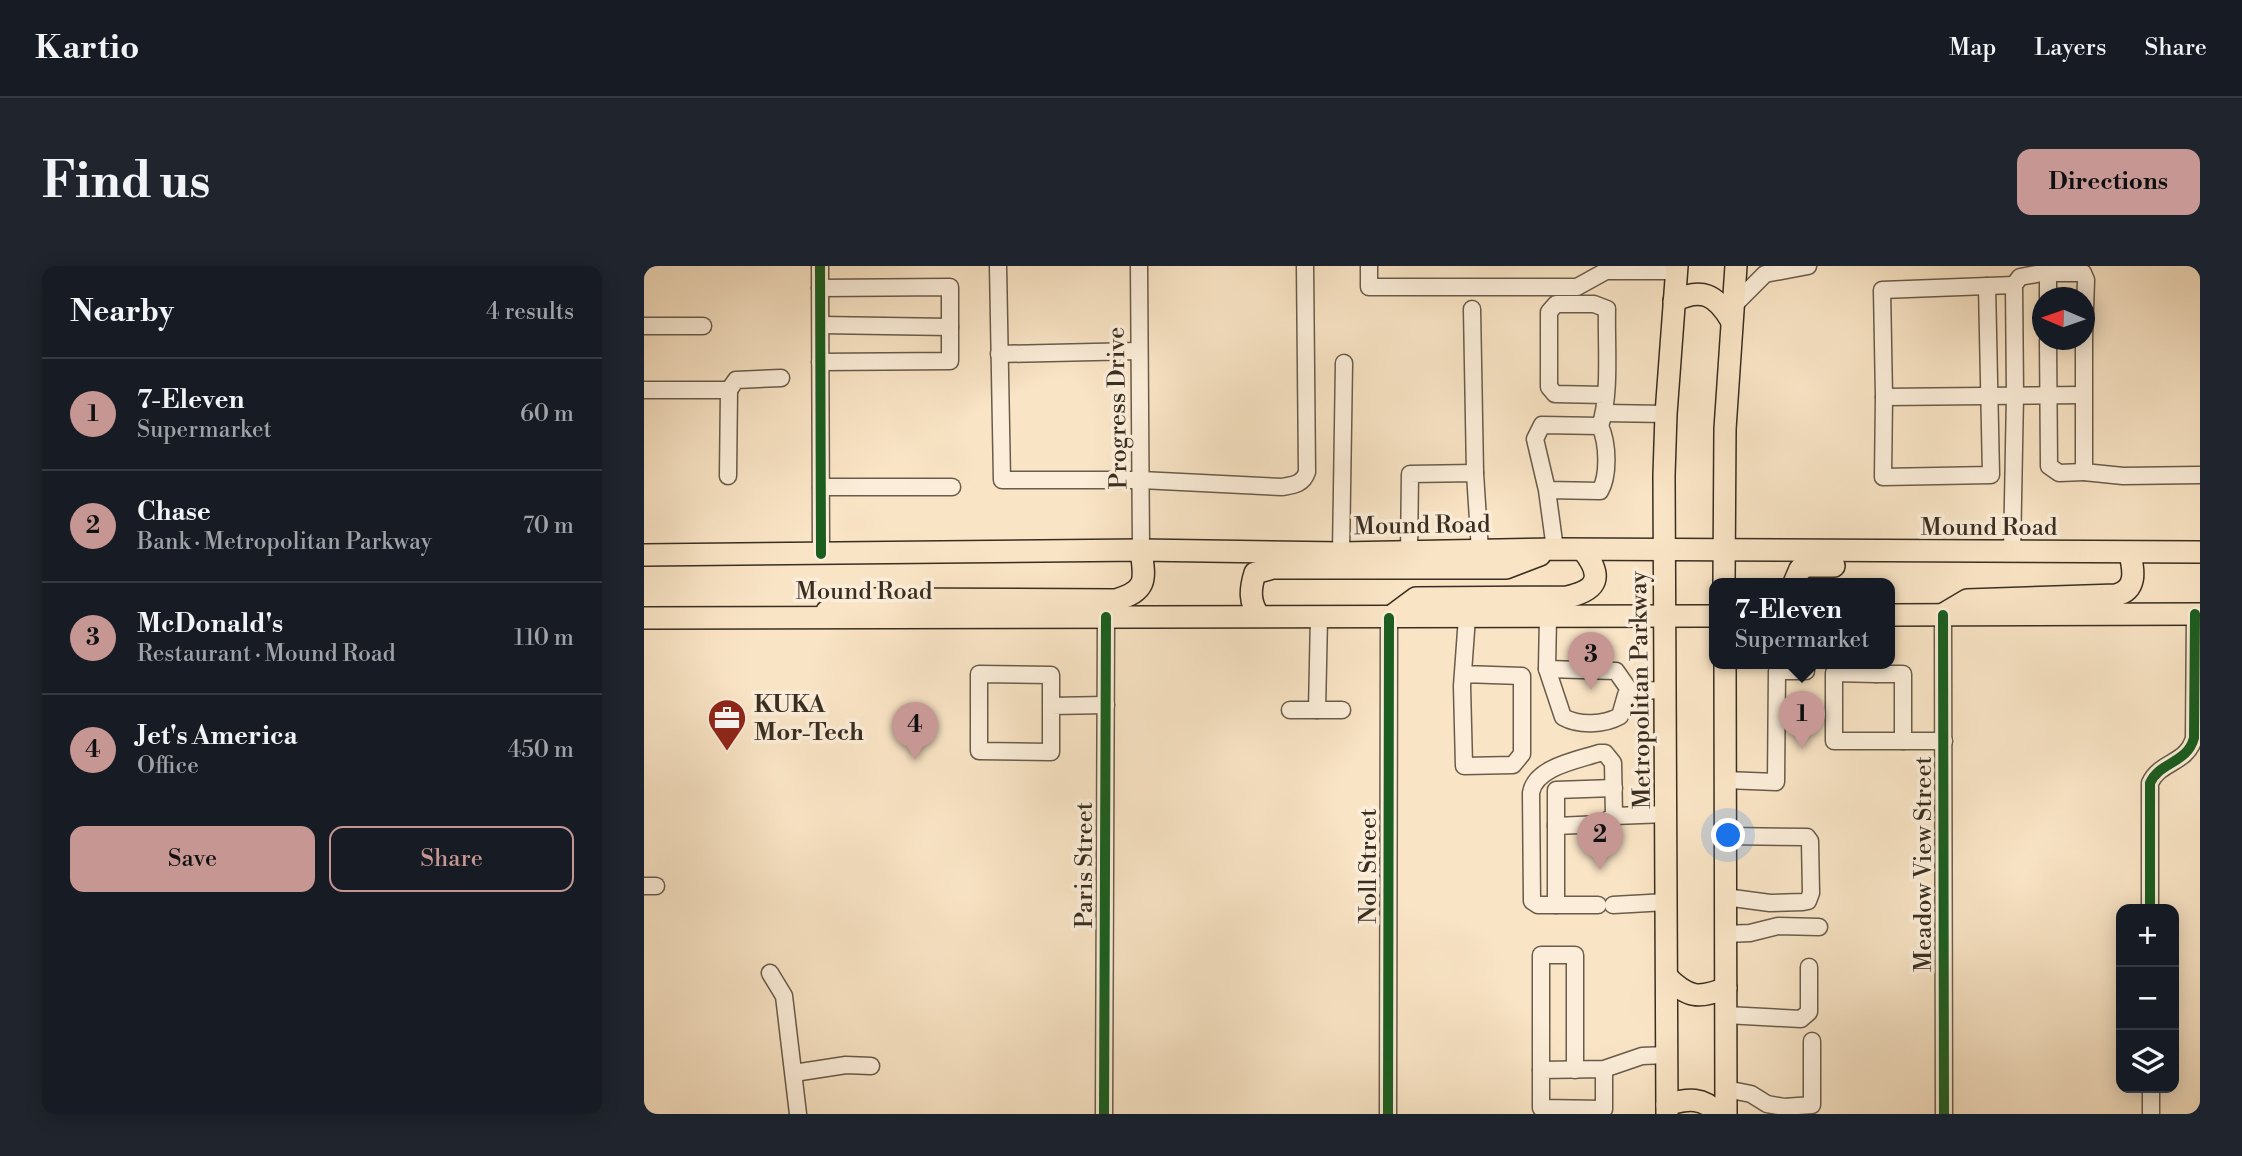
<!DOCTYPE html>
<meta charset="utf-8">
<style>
:root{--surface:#171b24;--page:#20242c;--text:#f1f3f6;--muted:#9ea1a6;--line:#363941;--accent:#c59692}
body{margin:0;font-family:"Libre Bodoni",serif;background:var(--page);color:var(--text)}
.controls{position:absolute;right:21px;bottom:21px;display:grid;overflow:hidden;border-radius:14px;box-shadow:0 4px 18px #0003}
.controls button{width:63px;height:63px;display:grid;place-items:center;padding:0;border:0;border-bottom:2px solid var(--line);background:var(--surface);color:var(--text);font:35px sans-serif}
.compass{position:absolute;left:1388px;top:21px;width:63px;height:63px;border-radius:50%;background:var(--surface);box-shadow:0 4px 18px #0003;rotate:272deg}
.you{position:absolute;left:1085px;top:570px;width:24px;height:24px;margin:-18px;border:5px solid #fff;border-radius:50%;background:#1a73e8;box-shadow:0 0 0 10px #1a73e833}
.badge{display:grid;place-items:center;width:46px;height:46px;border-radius:50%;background:var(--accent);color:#111;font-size:23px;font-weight:700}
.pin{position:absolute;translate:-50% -58px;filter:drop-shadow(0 2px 4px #0008)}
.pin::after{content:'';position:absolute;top:37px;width:24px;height:21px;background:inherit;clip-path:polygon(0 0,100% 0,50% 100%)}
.popup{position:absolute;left:1065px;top:312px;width:186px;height:91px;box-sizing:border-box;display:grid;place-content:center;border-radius:14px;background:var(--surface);filter:drop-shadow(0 2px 5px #0005);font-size:23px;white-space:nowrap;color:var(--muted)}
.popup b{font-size:26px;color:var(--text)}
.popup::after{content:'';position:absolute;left:50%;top:100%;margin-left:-14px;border:14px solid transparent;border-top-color:var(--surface)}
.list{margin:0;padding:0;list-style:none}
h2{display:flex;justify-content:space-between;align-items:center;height:91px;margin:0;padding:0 28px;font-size:30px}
h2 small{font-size:23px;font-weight:400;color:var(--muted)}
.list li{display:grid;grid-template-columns:46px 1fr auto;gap:21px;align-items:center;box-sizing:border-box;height:112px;padding:0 28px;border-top:2px solid var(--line)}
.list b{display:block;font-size:26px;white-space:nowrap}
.list p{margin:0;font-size:23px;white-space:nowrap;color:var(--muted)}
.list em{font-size:23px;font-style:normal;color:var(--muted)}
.actions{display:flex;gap:14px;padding:21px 28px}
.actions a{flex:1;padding:16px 0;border:2px solid var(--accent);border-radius:14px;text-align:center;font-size:24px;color:var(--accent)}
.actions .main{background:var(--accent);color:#111}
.icon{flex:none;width:38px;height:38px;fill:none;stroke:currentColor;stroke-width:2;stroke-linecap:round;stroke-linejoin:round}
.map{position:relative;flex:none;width:1556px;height:848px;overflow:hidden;border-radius:14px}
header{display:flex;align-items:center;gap:42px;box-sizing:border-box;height:98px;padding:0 35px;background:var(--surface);border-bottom:2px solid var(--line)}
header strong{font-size:33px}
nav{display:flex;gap:38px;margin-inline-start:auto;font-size:24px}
.intro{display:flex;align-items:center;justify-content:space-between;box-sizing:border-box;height:168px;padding:0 42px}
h1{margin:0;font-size:49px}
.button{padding:18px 32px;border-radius:14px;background:var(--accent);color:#111;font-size:24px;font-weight:700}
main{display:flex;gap:42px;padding:0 42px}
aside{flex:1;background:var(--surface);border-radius:14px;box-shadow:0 4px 18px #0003}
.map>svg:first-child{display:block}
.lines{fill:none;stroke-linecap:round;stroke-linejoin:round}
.minor-casing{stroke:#695c4a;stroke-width:19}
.major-casing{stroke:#392e21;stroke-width:24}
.minor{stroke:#fbedd9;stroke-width:16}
.major{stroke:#f9e4c5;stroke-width:21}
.cycleway-casing{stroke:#fbedd9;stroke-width:15}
.cycleway{stroke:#1b5e20;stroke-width:10}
.labels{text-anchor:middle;stroke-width:7;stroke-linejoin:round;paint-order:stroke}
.street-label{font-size:24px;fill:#392e21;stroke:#fbedd9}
.poi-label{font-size:24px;font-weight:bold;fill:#392e21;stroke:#fbedd9;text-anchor:start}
</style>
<header>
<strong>Kartio</strong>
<nav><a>Map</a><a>Layers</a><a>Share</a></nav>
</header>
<div class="intro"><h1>Find us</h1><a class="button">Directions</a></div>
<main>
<aside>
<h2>Nearby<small>4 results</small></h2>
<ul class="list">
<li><span class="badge">1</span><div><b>7-Eleven</b><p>Supermarket</p></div><em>60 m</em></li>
<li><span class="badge">2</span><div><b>Chase</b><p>Bank · Metropolitan Parkway</p></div><em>70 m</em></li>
<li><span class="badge">3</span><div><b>McDonald's</b><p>Restaurant · Mound Road</p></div><em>110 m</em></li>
<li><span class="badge">4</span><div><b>Jet's America</b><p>Office</p></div><em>450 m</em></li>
</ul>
<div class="actions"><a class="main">Save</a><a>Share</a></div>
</aside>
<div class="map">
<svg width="1556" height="848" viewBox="0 0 1556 848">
<rect width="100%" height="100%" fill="#f9e4c5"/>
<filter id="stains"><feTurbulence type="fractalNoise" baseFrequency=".00286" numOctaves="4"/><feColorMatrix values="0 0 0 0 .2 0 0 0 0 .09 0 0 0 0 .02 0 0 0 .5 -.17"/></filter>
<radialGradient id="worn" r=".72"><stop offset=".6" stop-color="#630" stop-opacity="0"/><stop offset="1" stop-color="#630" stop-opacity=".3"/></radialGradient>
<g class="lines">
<g class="minor-casing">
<g id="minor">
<path d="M176 0 177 288"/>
<path d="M354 0 358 214H497L638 221C650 219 659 218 663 206L661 0"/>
<path d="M495 0 497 284"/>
<path d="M725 0V21H933L962 5H1033"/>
<path d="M1404 7V32"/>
<path d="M1370 19 1238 24 1240 131 1439 129"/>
<path d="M176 22 306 21V95L176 96"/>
<path d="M1089 40 1121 8 1164 0"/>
<path d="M828 43 831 207"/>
<path d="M177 59 306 61"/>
<path d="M0 60H59"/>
<path d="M1404 74 1405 200 1415 207 1440 206"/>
<path d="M1440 74V206L1479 210 1556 209"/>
<path d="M355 88 495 85"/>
<path d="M0 124H85L84 210"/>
<path d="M85 124 92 114 137 112"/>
<path d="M1240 131 1239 211 1347 209 1343 20"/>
<path d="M961 147 1022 148"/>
<path d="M956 160C967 130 962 77 963 43L950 38H912L905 46V121L911 128 961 129"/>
<path d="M177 221H308"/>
<path d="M903 224 956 225C965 210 964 177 956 160L898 159 891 173 903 224 911 283"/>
<path d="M765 286 766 208 831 207 836 285"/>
<path d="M697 287 700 97"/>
<path d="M1368 287 1371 129 1370 19 1376 11 1398 7H1439L1442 14 1440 72"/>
<path d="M1299 349 1300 848"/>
<path d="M904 350 903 403 919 451C935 460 960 459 976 450L982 429 986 425"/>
<path d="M1232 397V408L1190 407V475H1300"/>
<path d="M903 403 972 405 986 425"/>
<path d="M819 408 878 410V488L869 499 820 500 818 420 823 351"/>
<path d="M1232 408H1259V475"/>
<path d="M986 425 1022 424"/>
<path d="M407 440V486L335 485V408L407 409V440L462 439"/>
<path d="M646 444H673L675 351"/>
<path d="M673 444H698"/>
<path d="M1081 514 1132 516 1133 405H1162V397"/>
<path d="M912 560V524L970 522"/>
<path d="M0 620H12"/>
<path d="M1081 631 1126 637 1159 636 1164 635 1167 627 1166 575 1163 571 1082 570"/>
<path d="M912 639V560L957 558 970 550"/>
<path d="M954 639H894L888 635 887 527C891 501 934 494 955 487H961L969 497 970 550 1023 548"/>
<path d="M969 639 1023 636"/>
<path d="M1506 643V517C1516 495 1543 498 1550 472L1551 348"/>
<path d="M1081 668 1106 667 1134 660 1175 661"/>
<path d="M126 707 140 730 154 848"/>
<path d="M1082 749 1157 753 1165 746V701"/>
<path d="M960 803V843L897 842V804L960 803 998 790 1023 789"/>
<path d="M897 804V689H931V804"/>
<path d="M150 807 202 799 227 800"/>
<path d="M1507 822V848"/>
<path d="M1082 823 1107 828 1123 838 1140 841 1168 839V775"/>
<path d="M460 848 462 351"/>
<path d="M744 848 745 352"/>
</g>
</g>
<g class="major-casing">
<g id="major">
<path d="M1030 35C1058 21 1072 29 1087 54"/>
<path d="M0 289 497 284 697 287 911 283 1556 286"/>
<path d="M1080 317 1081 163 1092 0"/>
<path d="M1150 317 1156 303 1163 300H1190"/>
<path d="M183 345 222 333 472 334C504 324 501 314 497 284"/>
<path d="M1301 347 1323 334 1472 329C1493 324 1490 305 1486 288"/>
<path d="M1246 349 1556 348"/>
<path d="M615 350C605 336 606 323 611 307L629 302H862L896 289"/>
<path d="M0 352 1070 350"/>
<path d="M745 352 772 332 923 331C955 324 959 310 939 284"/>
<path d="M1081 397 1082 848"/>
<path d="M1023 711C1044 732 1055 733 1082 722"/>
<path d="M1023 839C1044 832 1059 831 1075 848"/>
<path d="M1023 848 1020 209 1022 148 1033 0"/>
</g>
</g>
<use href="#minor" class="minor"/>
<use href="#major" class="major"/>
<g class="cycleway-casing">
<g id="cycleway">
<path d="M176 0 177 288"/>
<path d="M1299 349 1300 848"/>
<path d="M1506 643V517C1516 495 1543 498 1550 472L1551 348"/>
<path d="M460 848 462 351"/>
<path d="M744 848 745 352"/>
</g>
</g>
<use href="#cycleway" class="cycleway"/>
</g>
<defs>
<g id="office-pin" transform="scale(2.0125)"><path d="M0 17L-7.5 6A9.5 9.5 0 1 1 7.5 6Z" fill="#8f2418" stroke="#fbedd9"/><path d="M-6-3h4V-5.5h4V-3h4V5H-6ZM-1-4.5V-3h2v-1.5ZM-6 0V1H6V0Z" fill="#fff"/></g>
</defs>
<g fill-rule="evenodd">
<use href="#office-pin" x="83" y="452"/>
</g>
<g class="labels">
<g class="street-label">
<text transform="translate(473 142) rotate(-91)" y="8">Progress Drive</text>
<text transform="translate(778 259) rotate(-1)" y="8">Mound Road</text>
<text x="1345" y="269">Mound Road</text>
<text x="220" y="333">Mound Road</text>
<text transform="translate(996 424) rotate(-91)" y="8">Metropolitan Parkway</text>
<text transform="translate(1279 598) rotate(-90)" y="8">Meadow View Street</text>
<text transform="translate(440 599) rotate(-90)" y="8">Paris Street</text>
<text transform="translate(724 600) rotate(-90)" y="8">Noll Street</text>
</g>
<g class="poi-label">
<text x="110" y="446">KUKA<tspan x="110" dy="28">Mor-Tech</tspan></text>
</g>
</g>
<rect width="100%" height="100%" filter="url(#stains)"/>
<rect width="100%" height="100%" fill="url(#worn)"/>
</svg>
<div class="controls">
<button>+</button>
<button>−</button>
<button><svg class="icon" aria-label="layers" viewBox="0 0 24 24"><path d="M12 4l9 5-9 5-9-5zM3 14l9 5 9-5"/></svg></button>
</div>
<svg class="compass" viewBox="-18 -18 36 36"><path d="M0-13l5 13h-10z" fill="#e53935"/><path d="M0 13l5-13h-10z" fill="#9ea1a6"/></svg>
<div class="you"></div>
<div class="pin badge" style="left:1158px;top:483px">1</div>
<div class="popup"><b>7-Eleven</b>Supermarket</div>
<div class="pin badge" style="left:956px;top:604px">2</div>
<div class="pin badge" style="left:947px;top:424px">3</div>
<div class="pin badge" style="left:271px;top:494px">4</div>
</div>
</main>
